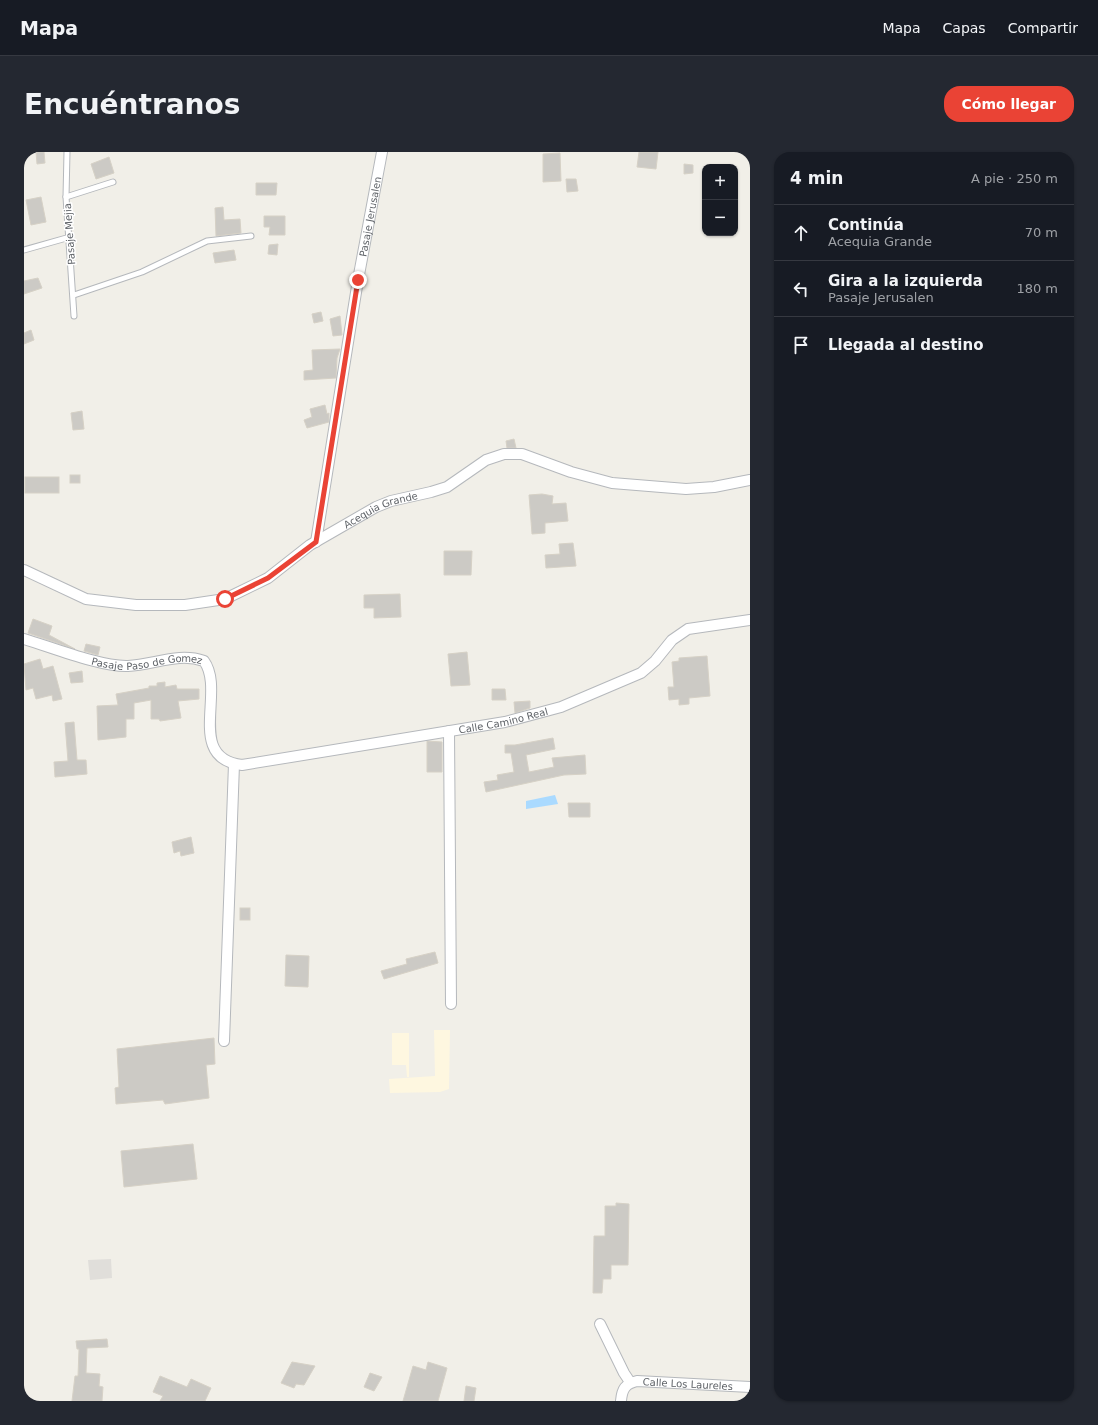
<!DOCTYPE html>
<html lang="es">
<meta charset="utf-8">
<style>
:root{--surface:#171b24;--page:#242831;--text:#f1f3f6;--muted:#9ea1a6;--line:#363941;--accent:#ea4335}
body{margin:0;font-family:"DejaVu Sans",sans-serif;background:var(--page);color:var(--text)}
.controls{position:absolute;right:12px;top:12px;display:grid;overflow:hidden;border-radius:8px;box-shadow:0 1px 3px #0004}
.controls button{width:36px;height:36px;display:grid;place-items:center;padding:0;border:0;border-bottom:1px solid var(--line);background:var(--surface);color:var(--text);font:20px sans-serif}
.stop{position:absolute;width:12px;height:12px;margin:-9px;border:3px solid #ea4335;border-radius:50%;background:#fff}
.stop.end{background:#ea4335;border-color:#fff;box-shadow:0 1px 4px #0008}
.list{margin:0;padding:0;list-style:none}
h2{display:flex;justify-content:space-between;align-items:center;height:52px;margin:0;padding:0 16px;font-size:17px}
h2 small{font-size:13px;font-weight:400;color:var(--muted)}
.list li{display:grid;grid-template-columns:26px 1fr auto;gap:12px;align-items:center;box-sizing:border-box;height:56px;padding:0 16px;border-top:1px solid var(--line)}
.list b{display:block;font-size:15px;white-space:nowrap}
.list p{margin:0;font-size:13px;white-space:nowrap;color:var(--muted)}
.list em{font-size:13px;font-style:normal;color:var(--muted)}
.icon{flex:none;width:22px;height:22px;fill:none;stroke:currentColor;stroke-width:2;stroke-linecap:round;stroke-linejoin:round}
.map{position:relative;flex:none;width:726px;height:1249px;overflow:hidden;border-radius:16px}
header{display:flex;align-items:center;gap:24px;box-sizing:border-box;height:56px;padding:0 20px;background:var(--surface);border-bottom:1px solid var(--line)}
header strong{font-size:19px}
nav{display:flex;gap:22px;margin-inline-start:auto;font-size:14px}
.intro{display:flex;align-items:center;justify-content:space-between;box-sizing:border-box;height:96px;padding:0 24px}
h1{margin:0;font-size:28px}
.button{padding:10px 18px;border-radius:16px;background:var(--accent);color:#fff;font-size:14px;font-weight:700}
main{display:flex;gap:24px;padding:0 24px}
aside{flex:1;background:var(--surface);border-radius:16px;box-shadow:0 1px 3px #0004}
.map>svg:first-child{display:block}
.commercial{fill:#fef7e0}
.industrial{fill:#e0deda}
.water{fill:#aadaff}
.building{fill:#cccac5;stroke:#d6d1c6}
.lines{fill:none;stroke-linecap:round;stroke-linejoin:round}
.service-casing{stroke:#b5b8bc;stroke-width:7}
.minor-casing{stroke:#b5b8bc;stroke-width:12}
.service{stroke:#fff;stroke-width:5}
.minor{stroke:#fff;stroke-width:10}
.route{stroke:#ea4335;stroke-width:5}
.labels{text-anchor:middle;stroke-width:3;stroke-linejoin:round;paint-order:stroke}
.street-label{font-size:10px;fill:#5f6368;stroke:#fff}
</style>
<header>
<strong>Mapa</strong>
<nav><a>Mapa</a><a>Capas</a><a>Compartir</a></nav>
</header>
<div class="intro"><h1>Encuéntranos</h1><a class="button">Cómo llegar</a></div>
<main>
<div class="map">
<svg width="726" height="1249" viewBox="0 0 726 1249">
<rect width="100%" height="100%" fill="#f1efe8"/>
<g class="commercial">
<path d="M410 878H426L425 937 416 940 366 941 365 927 411 924Z"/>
<path d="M368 881H385V925H383L382 913H368Z"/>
</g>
<path class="industrial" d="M87 1107 88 1126 66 1128 64 1108Z"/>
<path class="water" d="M531 643 534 652 502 657V649Z"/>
<g class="building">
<path d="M12 0H20L21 11 13 12Z"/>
<path d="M615 0H634L632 17 613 15Z"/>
<path d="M536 1 537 29 519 30V2Z"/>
<path d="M85 5 90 21 72 27 67 12Z"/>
<path d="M660 12 669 13V21L660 22Z"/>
<path d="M542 27H552L554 39 543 40Z"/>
<path d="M232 31H253L252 43H232Z"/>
<path d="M17 45 22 70 7 73 2 48Z"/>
<path d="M199 55 200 68 216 67 217 81 192 84 191 56Z"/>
<path d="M240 64H261V83H245L246 75H240Z"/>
<path d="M254 92 253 103 244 102 245 93Z"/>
<path d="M210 98 212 108 191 111 189 101Z"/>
<path d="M14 126 18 136 0 142V129Z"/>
<path d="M297 160 299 169 290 171 288 162Z"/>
<path d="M316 164 318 183 309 184 306 167Z"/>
<path d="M7 178 10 188 0 192V181Z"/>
<path d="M316 197 313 206 312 226 280 228V219L289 218 288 198Z"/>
<path d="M301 253 303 262 305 261V270L283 276 280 268 288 265 286 257Z"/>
<path d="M58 259 60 277 49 278 47 261Z"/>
<path d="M490 287 492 296H483L482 289Z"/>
<rect x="46" y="323" width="10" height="8"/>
<rect x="1" y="325" width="34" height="16"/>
<path d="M518 342 529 344 528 352 542 351 544 369 521 371V381L508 382 505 343Z"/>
<path d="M549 391 552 414 522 416 521 403 536 402 535 392Z"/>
<path d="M420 399H448L447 423H420Z"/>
<path d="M376 442 377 465 350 466V456H340V443Z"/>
<path d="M9 467 28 474 25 483 51 497 4 481Z"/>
<path d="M62 492 76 495 74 503 60 499Z"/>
<path d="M443 500 446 533 427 534 424 502Z"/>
<path d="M683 504 686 544 665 546V552L655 553V547L645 548 644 535H650L648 510 655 509V506Z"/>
<path d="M16 507 19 517 29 514 38 547 29 549 28 543 12 547 9 536 2 538 0 512Z"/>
<path d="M58 519 59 530 47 531 45 521Z"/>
<path d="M141 530V535L152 533 153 537H175V547L154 549 157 566 136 569 135 567H127V548L110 551V567H102V585L74 588 73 554 94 553 92 542 125 536V534H133V531Z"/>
<path d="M468 537H481L482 548H468Z"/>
<path d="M506 549V556L491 561 490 550Z"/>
<path d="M50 570 53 608H62L63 622 31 625 30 610 44 609 41 571Z"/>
<path d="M529 586 531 597 502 603 505 620 530 615 528 606 561 603 562 622 540 623 462 640 460 630 474 628 473 623 490 620 487 601H481V593H491Z"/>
<path d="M403 589 418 590V620H403Z"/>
<path d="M544 651H566V665H545Z"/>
<path d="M167 685 170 701 157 704 156 699 150 701 148 690Z"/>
<rect x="216" y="756" width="10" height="12"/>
<path d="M411 800 414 811 360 827 357 819 383 812 382 807Z"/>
<path d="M262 803 285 804 284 835 261 834Z"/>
<path d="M190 886 191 912 182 913 185 946 141 952 139 948 92 952 91 936 95 935 93 897Z"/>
<path d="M169 992 173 1027 100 1035 97 999Z"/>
<path d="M592 1051 605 1052 604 1113H587V1127H579L578 1141H569L570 1084H581V1054H592Z"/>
<path d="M83 1187 84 1195 63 1196 62 1221 76 1222 75 1234 79 1235 78 1249H48L51 1224H54L55 1197H53L52 1189Z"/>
<path d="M268 1210 291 1214 280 1233 272 1232 270 1236 257 1231Z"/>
<path d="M404 1210 423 1216 414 1249H379L389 1214 402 1218Z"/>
<path d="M346 1221 358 1225 350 1239 340 1235Z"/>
<path d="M136 1224 163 1235 167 1227 187 1236 181 1249H136L139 1244 129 1240Z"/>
<path d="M442 1234 452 1236 450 1249H440Z"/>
</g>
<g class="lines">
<g class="service-casing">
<g id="service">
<path d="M43 0 42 45 50 164"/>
<path d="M42 45 89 30"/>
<path d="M0 98 46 85"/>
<path d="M50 143 118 120 183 89 227 84"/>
</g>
</g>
<g class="minor-casing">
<g id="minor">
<path id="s1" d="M292 390 334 128 358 0"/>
<path id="s2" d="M0 418 62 447 112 453H161L201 447 244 426 286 393 352 355 367 349 407 340 423 335 462 308 480 302H498L547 320 588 331 662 337 690 335 726 328"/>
<path id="s3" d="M0 487C27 495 77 515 104 514 130 513 154 500 180 509 202 539 161 606 218 613L481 570 537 555 617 521 631 509 648 488 664 477 726 468"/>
<path d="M425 579 427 852"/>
<path d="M200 889 210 612"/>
<path d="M576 1172 600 1221 606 1230"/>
<path id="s4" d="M597 1249C598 1237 601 1232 613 1229L726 1235"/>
</g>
</g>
<use href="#service" class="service"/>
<use href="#minor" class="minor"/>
</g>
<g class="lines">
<path class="route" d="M201 447 244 426 292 390 334 128"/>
</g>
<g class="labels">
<g class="street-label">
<text dy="4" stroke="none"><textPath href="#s1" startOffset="330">Pasaje Jerusalen</textPath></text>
<text transform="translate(45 82) rotate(-94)" y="4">Pasaje Mejia</text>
<text dy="4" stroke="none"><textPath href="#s2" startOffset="389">Acequia Grande</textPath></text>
<text dy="4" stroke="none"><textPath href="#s3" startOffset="127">Pasaje Paso de Gomez</textPath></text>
<text dy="4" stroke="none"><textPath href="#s3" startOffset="573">Calle Camino Real</textPath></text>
<text dy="4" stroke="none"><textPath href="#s4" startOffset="79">Calle Los Laureles</textPath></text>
</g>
</g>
</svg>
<div class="controls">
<button>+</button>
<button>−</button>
</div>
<div class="stop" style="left:201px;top:447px"></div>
<div class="stop end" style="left:334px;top:128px"></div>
</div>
<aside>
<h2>4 min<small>A pie · 250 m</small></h2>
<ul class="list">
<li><svg class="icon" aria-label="ahead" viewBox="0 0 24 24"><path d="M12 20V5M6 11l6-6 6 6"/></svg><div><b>Continúa</b><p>Acequia Grande</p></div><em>70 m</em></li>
<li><svg class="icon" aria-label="left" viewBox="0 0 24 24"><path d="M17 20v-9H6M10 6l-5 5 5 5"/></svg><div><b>Gira a la izquierda</b><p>Pasaje Jerusalen</p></div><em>180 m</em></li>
<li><svg class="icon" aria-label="arrive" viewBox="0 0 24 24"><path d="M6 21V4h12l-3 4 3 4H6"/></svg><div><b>Llegada al destino</b></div></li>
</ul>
</aside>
</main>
